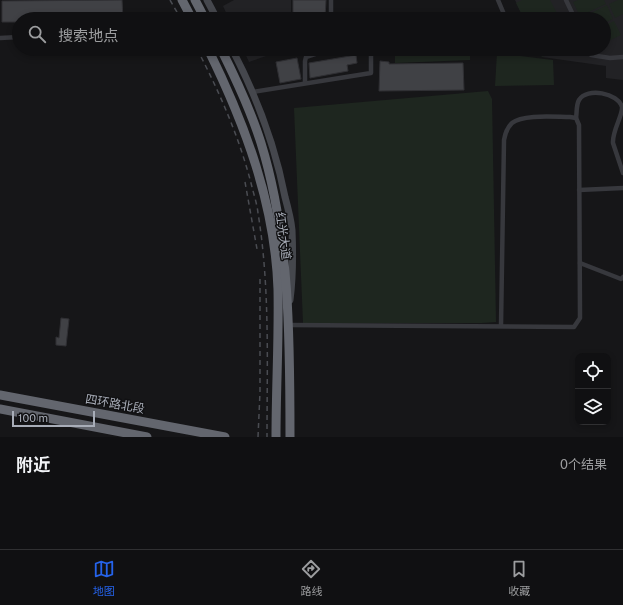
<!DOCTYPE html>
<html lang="zh">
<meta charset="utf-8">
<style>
:root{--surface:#101012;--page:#19191b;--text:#f1f3f6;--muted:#9c9d9f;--line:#303032;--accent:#2563eb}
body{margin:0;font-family:"Public Sans","Noto Sans SC",sans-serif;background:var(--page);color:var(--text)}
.controls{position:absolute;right:12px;bottom:12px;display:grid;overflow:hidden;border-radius:8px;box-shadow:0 2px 6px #0003}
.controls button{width:36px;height:36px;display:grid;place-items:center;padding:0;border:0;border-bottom:1px solid var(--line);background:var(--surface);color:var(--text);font:20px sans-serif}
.scale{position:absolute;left:12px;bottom:10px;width:83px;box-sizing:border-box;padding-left:4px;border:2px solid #a8adb8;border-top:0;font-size:11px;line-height:14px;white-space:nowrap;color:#a8adb8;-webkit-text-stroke:3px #111113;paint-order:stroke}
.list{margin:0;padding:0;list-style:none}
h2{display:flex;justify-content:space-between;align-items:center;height:52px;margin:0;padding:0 16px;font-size:17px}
h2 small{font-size:13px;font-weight:400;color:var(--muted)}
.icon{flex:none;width:22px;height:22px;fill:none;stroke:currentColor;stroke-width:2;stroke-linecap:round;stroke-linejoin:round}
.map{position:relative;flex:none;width:623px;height:437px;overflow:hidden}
.search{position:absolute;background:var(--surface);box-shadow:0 2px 6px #0003;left:12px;right:12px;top:12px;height:44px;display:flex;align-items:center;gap:10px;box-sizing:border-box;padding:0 14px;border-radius:22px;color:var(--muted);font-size:15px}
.sheet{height:112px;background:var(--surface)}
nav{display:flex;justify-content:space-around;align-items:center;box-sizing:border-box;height:56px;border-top:1px solid var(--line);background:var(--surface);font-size:11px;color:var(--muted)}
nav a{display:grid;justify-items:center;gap:2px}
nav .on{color:var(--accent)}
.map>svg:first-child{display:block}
.built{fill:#222225}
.green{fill:#1e261f}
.building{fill:#404145;stroke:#303034}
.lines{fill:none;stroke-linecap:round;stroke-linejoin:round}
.street{stroke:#37383d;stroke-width:4.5}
.secondary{stroke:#45474d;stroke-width:7}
.highway{stroke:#63666e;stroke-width:9}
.rail{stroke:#4a4c52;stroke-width:1.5;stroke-dasharray:5 4;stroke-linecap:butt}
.labels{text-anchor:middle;stroke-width:3;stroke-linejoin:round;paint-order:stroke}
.street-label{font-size:12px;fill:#a8adb8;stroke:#111113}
</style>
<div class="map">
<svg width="623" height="437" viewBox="0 0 623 437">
<rect width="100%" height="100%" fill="#161618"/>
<g class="built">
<path d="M234 0H291V19H229L223 6Z"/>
<path d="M515 0H623V80L606 78V66L542 57 538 49H604V19H524Z"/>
<path d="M243 49H286L249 62Z"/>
</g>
<g class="green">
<path d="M522 0H550L560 19H524L516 3Z"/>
<path d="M578 0H604L606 4 580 16 573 2Z"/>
<path d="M618 0H623V14L615 18 609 4Z"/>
<path d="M607 5 613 19 604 23V19H581V18Z"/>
<path d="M614 21 621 35 604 43V26Z"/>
<path d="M395 49H461L470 51V60L395 63Z"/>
<path d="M538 49H560L542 57Z"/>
<path d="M497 53 553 60 554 85 495 86Z"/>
<path d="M488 91 492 99 496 322 482 323H303L294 108Z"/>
</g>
<g class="building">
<path d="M122 0 123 19H19V22H2V1Z"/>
<path d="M293 0H326L325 19H293Z"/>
<path d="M356 55 357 63 347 65 348 71 310 78 309 63Z"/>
<path d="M297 58 301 79 280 83 276 62Z"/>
<path d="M380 61 389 62V64L463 63 464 90 379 91Z"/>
<path d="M61 318 69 319 66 346 56 345V337L59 338Z"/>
</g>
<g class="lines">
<g class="street">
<path d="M498 0 506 19"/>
<path d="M566 0 575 19"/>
<path d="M331 19V0"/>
<path d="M0 38 19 37"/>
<path d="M494 49 505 51 510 49"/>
<path d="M588 49 591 55 610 58 623 57"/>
<path d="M305 83V61L306 57 330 49"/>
<path d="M253 92 371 73V49"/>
<path d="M576 118C577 113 576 105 579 100 587 87 618 93 622 107 623 115 612 131 613 143L623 173"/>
<path d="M579 190 623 188"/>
<path d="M580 263 616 277 621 279 623 277"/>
<path d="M288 325 574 327 580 318 579 125 576 118 570 117C555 117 523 114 512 123 507 128 505 134 504 140L501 326"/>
</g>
<g class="secondary">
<path d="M207 0 217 19"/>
<path d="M232 49C257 97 275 145 285 197 288 208 291 219 292 230 293 254 293 277 290 300"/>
</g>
<g class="highway">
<path d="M182 0 192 19"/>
<path d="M195 0 205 19"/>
<path d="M208 49C245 124 275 204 278 289 279 338 276 388 276 437"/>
<path d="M221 49C236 79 251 111 261 143 290 237 290 340 290 437"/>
<path d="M0 395 225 437"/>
<path d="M0 409 147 437"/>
</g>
<g class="rail">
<path d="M170 0 181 19"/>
<path d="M197 49C220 93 240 139 252 187 254 195 257 204 258 213 270 287 267 362 267 437"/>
<path d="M245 182 257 249"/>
<path d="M258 437 260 392V279"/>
</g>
</g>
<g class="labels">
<g class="street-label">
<text transform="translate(283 236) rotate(82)" y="4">红光大道</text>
<text transform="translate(115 404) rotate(10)" y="4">四环路北段</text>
</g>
</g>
</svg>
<div class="controls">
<button><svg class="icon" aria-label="locate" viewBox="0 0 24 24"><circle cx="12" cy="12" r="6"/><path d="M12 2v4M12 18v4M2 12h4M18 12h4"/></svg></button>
<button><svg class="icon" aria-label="layers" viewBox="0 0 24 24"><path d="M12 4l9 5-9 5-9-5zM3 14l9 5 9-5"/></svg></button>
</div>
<div class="scale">100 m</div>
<div class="search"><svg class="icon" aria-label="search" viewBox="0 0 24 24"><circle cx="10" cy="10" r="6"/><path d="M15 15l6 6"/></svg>搜索地点</div>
</div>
<section class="sheet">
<h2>附近<small>0个结果</small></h2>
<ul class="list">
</ul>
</section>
<nav>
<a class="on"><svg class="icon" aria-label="map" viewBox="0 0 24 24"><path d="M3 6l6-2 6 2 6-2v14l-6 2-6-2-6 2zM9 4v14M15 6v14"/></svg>地图</a>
<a><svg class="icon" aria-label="directions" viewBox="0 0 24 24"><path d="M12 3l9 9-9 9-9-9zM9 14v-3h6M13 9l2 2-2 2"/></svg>路线</a>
<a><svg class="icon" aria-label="saved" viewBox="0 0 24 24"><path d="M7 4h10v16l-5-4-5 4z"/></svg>收藏</a>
</nav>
